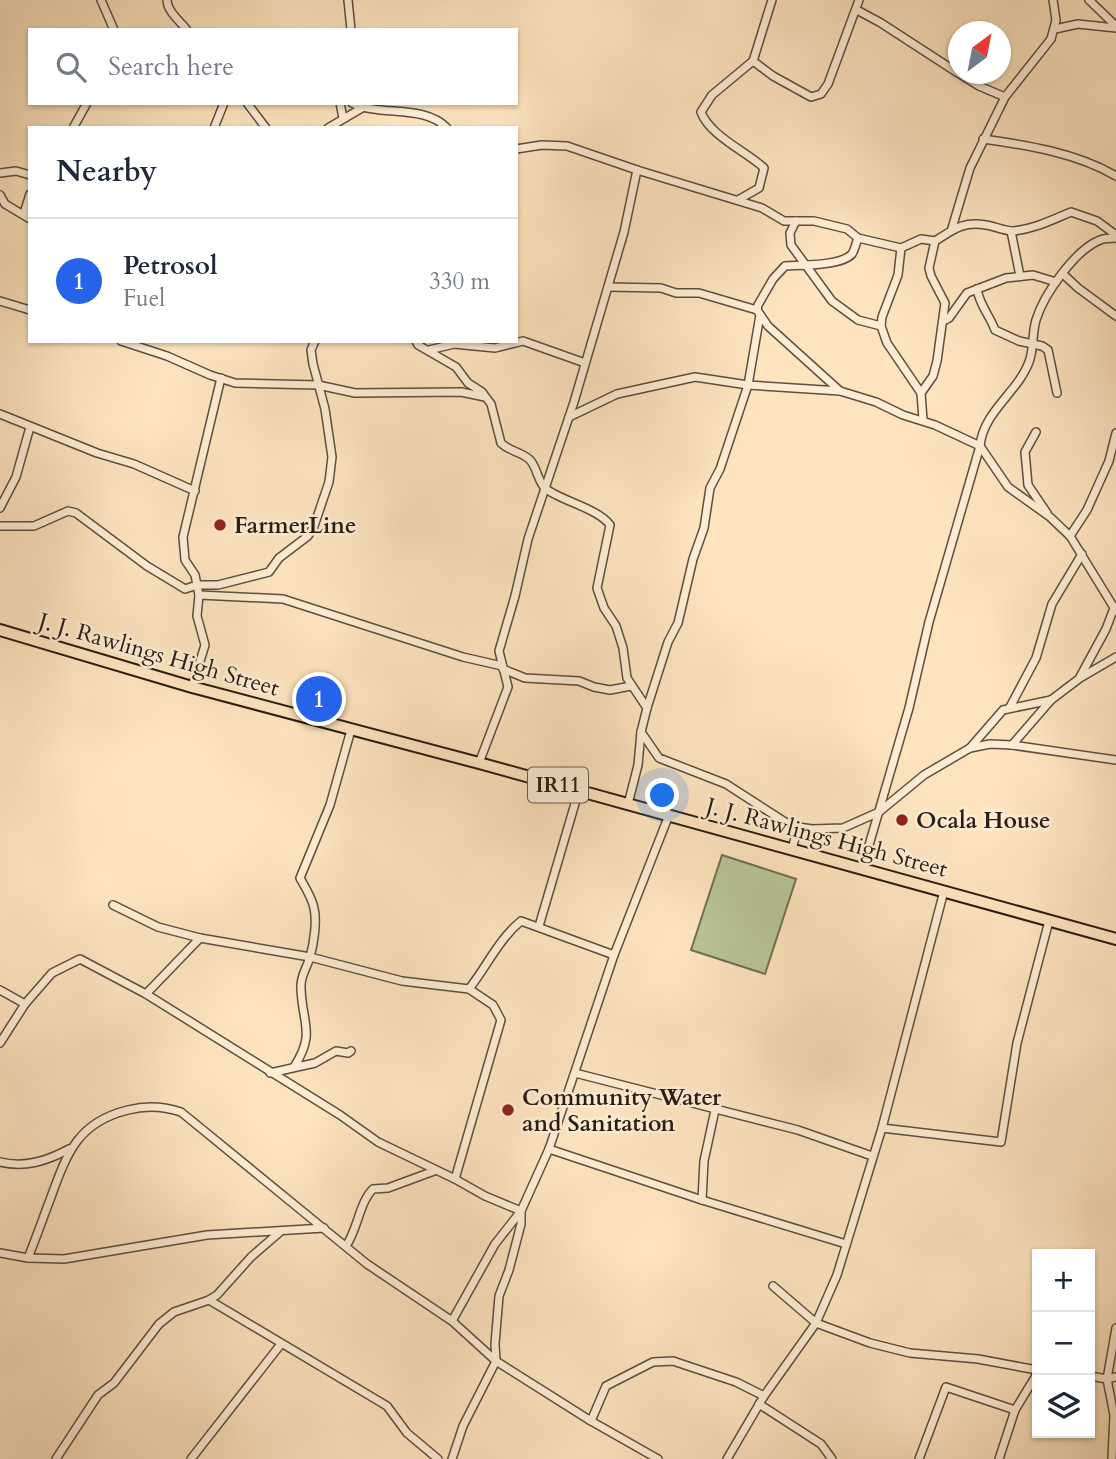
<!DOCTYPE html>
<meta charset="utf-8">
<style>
:root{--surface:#fff;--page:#f2f2f3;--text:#1f2937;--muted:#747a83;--line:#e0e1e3;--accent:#2563eb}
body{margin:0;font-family:Cardo,serif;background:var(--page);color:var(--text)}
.controls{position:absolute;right:21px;bottom:21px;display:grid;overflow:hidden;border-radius:0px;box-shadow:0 2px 5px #0004}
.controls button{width:63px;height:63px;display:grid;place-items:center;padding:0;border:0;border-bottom:2px solid var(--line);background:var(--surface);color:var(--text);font:35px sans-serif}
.compass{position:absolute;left:948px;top:21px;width:63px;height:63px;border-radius:50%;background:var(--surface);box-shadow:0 2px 5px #0004;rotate:32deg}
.you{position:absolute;left:663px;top:796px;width:24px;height:24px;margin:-18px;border:5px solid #fff;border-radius:50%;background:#1a73e8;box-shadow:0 0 0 10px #1a73e833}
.badge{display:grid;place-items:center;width:46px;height:46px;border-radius:50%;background:var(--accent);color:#fff;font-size:23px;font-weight:700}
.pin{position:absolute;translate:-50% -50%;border:4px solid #fff;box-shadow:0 2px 7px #0006}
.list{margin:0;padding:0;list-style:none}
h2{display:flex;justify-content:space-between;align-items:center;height:91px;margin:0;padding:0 28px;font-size:30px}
h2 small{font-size:23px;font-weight:400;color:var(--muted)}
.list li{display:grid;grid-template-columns:46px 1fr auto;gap:21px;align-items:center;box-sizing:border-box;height:126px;padding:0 28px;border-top:2px solid var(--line)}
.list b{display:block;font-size:26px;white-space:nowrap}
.list p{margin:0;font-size:23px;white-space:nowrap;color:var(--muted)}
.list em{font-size:23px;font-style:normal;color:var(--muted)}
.icon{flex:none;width:38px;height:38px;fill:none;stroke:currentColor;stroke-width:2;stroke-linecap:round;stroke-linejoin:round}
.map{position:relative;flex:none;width:1116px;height:1459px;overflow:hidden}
.search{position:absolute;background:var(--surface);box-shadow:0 2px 5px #0004;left:28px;top:28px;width:490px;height:77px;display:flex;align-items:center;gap:18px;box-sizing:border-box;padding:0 24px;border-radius:0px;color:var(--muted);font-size:26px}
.panel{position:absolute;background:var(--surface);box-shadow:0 2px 5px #0004;left:28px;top:126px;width:490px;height:217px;border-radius:0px}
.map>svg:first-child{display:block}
.green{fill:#b9c597;stroke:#707054;stroke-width:2}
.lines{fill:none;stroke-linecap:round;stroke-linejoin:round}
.street-casing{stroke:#5d4e3d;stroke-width:10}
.primary-casing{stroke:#281c12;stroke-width:14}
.street{stroke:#feedd5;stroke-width:7}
.primary{stroke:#fde4bf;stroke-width:10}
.poi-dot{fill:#8f2418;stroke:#feedd5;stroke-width:2.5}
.labels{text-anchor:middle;stroke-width:5;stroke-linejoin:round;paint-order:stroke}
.shield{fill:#feedd5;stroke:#685b4c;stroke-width:2}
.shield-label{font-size:21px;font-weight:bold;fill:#281c12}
.poi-label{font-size:23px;font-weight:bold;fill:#281c12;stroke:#feedd5;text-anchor:start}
.street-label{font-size:23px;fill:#281c12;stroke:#feedd5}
</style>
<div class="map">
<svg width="1116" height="1459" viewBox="0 0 1116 1459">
<rect width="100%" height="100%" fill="#fde4bf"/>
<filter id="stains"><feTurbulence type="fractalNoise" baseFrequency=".00286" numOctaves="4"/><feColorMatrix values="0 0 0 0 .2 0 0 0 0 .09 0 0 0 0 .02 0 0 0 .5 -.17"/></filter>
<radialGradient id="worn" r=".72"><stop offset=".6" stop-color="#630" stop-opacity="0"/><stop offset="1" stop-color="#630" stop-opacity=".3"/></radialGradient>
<path class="green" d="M722 855 796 879 765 974 691 950Z"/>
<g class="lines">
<g class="street-casing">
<g id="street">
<path d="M101 0 114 30"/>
<path d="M167 0C167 11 180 21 187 30"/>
<path d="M348 0 351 30"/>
<path d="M772 0 753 61 773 76 811 97 821 94 828 84 859 0"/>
<path d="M1089 0 1116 26"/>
<path d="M857 10 881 23 958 73"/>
<path d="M1055 29 1078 24 1116 28"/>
<path d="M960 74 979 86 1005 97"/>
<path d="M247 103 266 128"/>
<path d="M340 103 343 118"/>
<path d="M352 103C381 117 424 104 447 128"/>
<path d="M73 128 87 103"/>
<path d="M214 128 224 103"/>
<path d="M328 128 362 108"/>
<path d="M983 139C1027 145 1077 153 1116 176"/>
<path d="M516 149 542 145 567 146 637 170 762 208 784 221H814L847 229 858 238 901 248 921 239 935 241C953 230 962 221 986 225 994 226 1004 231 1013 231 1034 229 1052 220 1071 212L1097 221 1116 235"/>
<path d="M0 173 16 171 30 175"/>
<path d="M0 195 5 204 30 219"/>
<path d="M738 200 759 188 764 168C747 152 709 135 701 112L712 95 753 61"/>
<path d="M28 217 25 210 30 194"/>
<path d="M796 221 790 233 791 245 832 301 858 320 881 326"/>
<path d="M952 228 970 168 1005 97 1051 39 1056 20 1053 0"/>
<path d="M1011 231 1020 276"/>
<path d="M858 238C856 243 855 249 852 254 841 266 802 265 785 266L773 279 758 305 757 310 768 326 840 391 876 402 903 415 935 425 980 446 1008 487 1050 517 1070 536 1116 611"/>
<path d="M901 248 898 275 882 317 881 326 887 343 921 393 923 420"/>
<path d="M1063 274 1078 288 1116 316"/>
<path d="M608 287 661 288 676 293H699L757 310"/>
<path d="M977 289C979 304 990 316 995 330L1019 341 1042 346 1048 350 1057 393"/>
<path d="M0 301 30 310"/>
<path d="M943 321 949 318 967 293 1006 278 1033 275 1056 282"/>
<path d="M121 341 167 356 210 375 235 383 318 385 355 393 461 392 485 397"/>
<path d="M416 341 418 345 456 367 468 383 482 392 491 404 501 443C509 451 521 452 529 459 537 466 537 480 545 488 558 500 598 508 610 525L597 588 604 608 616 626 623 648 627 678 647 708"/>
<path d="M429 350 454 344 495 348 523 341 585 363"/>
<path d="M921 393 933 376 937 361 945 303 931 276 929 268 935 241"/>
<path d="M0 414 97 453 134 464 195 491"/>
<path d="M569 417 617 394 695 377 748 385 840 391"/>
<path d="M1036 432 1025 452 1028 485 1047 513"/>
<path d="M0 508 16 477 30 427"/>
<path d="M0 526H34L68 511 76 513 147 566 185 589 197 585H218L269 572 279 558 308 536 314 526 329 482 332 457 325 409 313 364 311 350 315 341"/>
<path d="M1070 536 1087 510 1109 461 1116 433"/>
<path d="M199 595 283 599 463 657 502 666"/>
<path d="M503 669 525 678 579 681 594 687 610 690 631 686"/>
<path d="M1080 677 1106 629 1114 608"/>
<path d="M192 687 205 645 197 616 199 595 195 575 185 560 183 537 221 378"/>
<path d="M1010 707 1036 658 1052 604 1082 554"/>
<path d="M641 732 659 758 726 784 785 822 798 827 812 829 843 828 879 812 924 775 970 748 990 744 1012 745 1116 760"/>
<path d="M1012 745 1051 700"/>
<path d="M970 748 1003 710 1051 700 1080 678 1116 657"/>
<path d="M479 763 508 687 499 651 515 596 528 539 574 402 624 232 637 170"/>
<path d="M628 804 638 765 641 732 647 708 668 642 678 623 693 559 704 528 710 488 720 469 748 385 760 315"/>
<path d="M792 849 798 827"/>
<path d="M862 869 909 708 929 622 980 446C983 412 1018 392 1029 362 1034 349 1032 333 1036 320 1044 294 1075 250 1100 240 1105 238 1111 238 1116 238"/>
<path d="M113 905 158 927 200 938 310 957 402 981 469 989 493 1005 501 1020 455 1179"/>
<path d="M539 926 579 790"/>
<path d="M469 989C487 966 499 939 521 921L614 955"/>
<path d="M0 990 25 1004"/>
<path d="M146 994 200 938"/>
<path d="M0 1043 25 1004 52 973 80 959 146 994 340 1115 378 1142 455 1179 485 1196 521 1211 495 1244 452 1321"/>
<path d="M294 1067C316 1033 302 1024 301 988 300 976 307 968 310 957 314 943 317 921 314 908 312 898 305 887 300 878L330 805 351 730"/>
<path d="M270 1073 315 1063 336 1051 348 1053 351 1051"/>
<path d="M575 1073 798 1130 872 1156"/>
<path d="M882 1128 1001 1142 1017 1043 1049 921"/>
<path d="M549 1149 702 1200 846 1244"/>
<path d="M0 1162C25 1168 47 1161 69 1149"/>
<path d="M702 1200 704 1161 715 1110"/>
<path d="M346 1246C358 1229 359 1203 373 1189L388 1188 434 1171"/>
<path d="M0 1253 28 1258C36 1238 43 1218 51 1197 67 1153 78 1122 128 1110 147 1105 163 1106 181 1112L367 1264 452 1321 496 1361 591 1421 658 1459"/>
<path d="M28 1258 64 1259 207 1235 324 1228"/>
<path d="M773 1286 816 1323 870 1343 910 1353 978 1359 1037 1370"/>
<path d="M209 1300 387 1406 407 1433 438 1459"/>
<path d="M1090 1376 1107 1379 1116 1377"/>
<path d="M759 1404 821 1444 832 1459"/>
<path d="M591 1421 606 1386 653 1362 673 1361 736 1382 764 1396"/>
<path d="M56 1459 98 1395 114 1383 159 1324 174 1312 209 1300 217 1295 251 1257 281 1231"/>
<path d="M191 1459 281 1344"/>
<path d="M452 1459 463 1426 496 1361 495 1344 499 1296 509 1270 521 1224V1211L549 1149 614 955 669 815"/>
<path d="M727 1459 764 1396 816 1323 837 1275 882 1128 944 891"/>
<path d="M919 1459 946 1387 1015 1410"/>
<path d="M999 1459 1015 1410 1037 1374"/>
<path d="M1112 1459 1114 1415 1107 1379 1116 1328"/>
</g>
</g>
<g class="primary-casing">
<path id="primary" d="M0 630 192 687 479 763 1116 939"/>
</g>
<use href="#street" class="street"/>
<use href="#primary" class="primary"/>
</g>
<g class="poi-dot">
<circle cx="220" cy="525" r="7"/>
<circle cx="902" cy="820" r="7"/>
<circle cx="508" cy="1110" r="7"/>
</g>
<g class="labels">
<rect class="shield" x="528" y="767.5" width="60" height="35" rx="5"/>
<g class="shield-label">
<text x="558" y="792">IR11</text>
</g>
<g class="poi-label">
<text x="234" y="533">FarmerLine</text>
<text x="916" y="828">Ocala House</text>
<text x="522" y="1105">Community Water<tspan x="522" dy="26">and Sanitation</tspan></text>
</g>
<g class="street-label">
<text transform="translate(159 654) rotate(16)" y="8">J. J. Rawlings High Street</text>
<text transform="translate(827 837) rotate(15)" y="8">J. J. Rawlings High Street</text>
</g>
</g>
<rect width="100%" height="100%" filter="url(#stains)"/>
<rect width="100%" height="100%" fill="url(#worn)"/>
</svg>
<div class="controls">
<button>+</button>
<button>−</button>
<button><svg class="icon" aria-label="layers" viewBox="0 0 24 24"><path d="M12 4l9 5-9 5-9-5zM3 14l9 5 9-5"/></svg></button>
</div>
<svg class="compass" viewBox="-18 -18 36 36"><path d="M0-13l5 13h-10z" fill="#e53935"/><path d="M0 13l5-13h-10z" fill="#747a83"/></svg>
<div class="you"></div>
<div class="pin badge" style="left:319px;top:699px">1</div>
<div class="search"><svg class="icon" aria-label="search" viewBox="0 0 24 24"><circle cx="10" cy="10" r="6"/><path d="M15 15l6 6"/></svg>Search here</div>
<section class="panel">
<h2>Nearby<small></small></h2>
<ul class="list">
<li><span class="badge">1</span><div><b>Petrosol</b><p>Fuel</p></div><em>330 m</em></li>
</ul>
</section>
</div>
